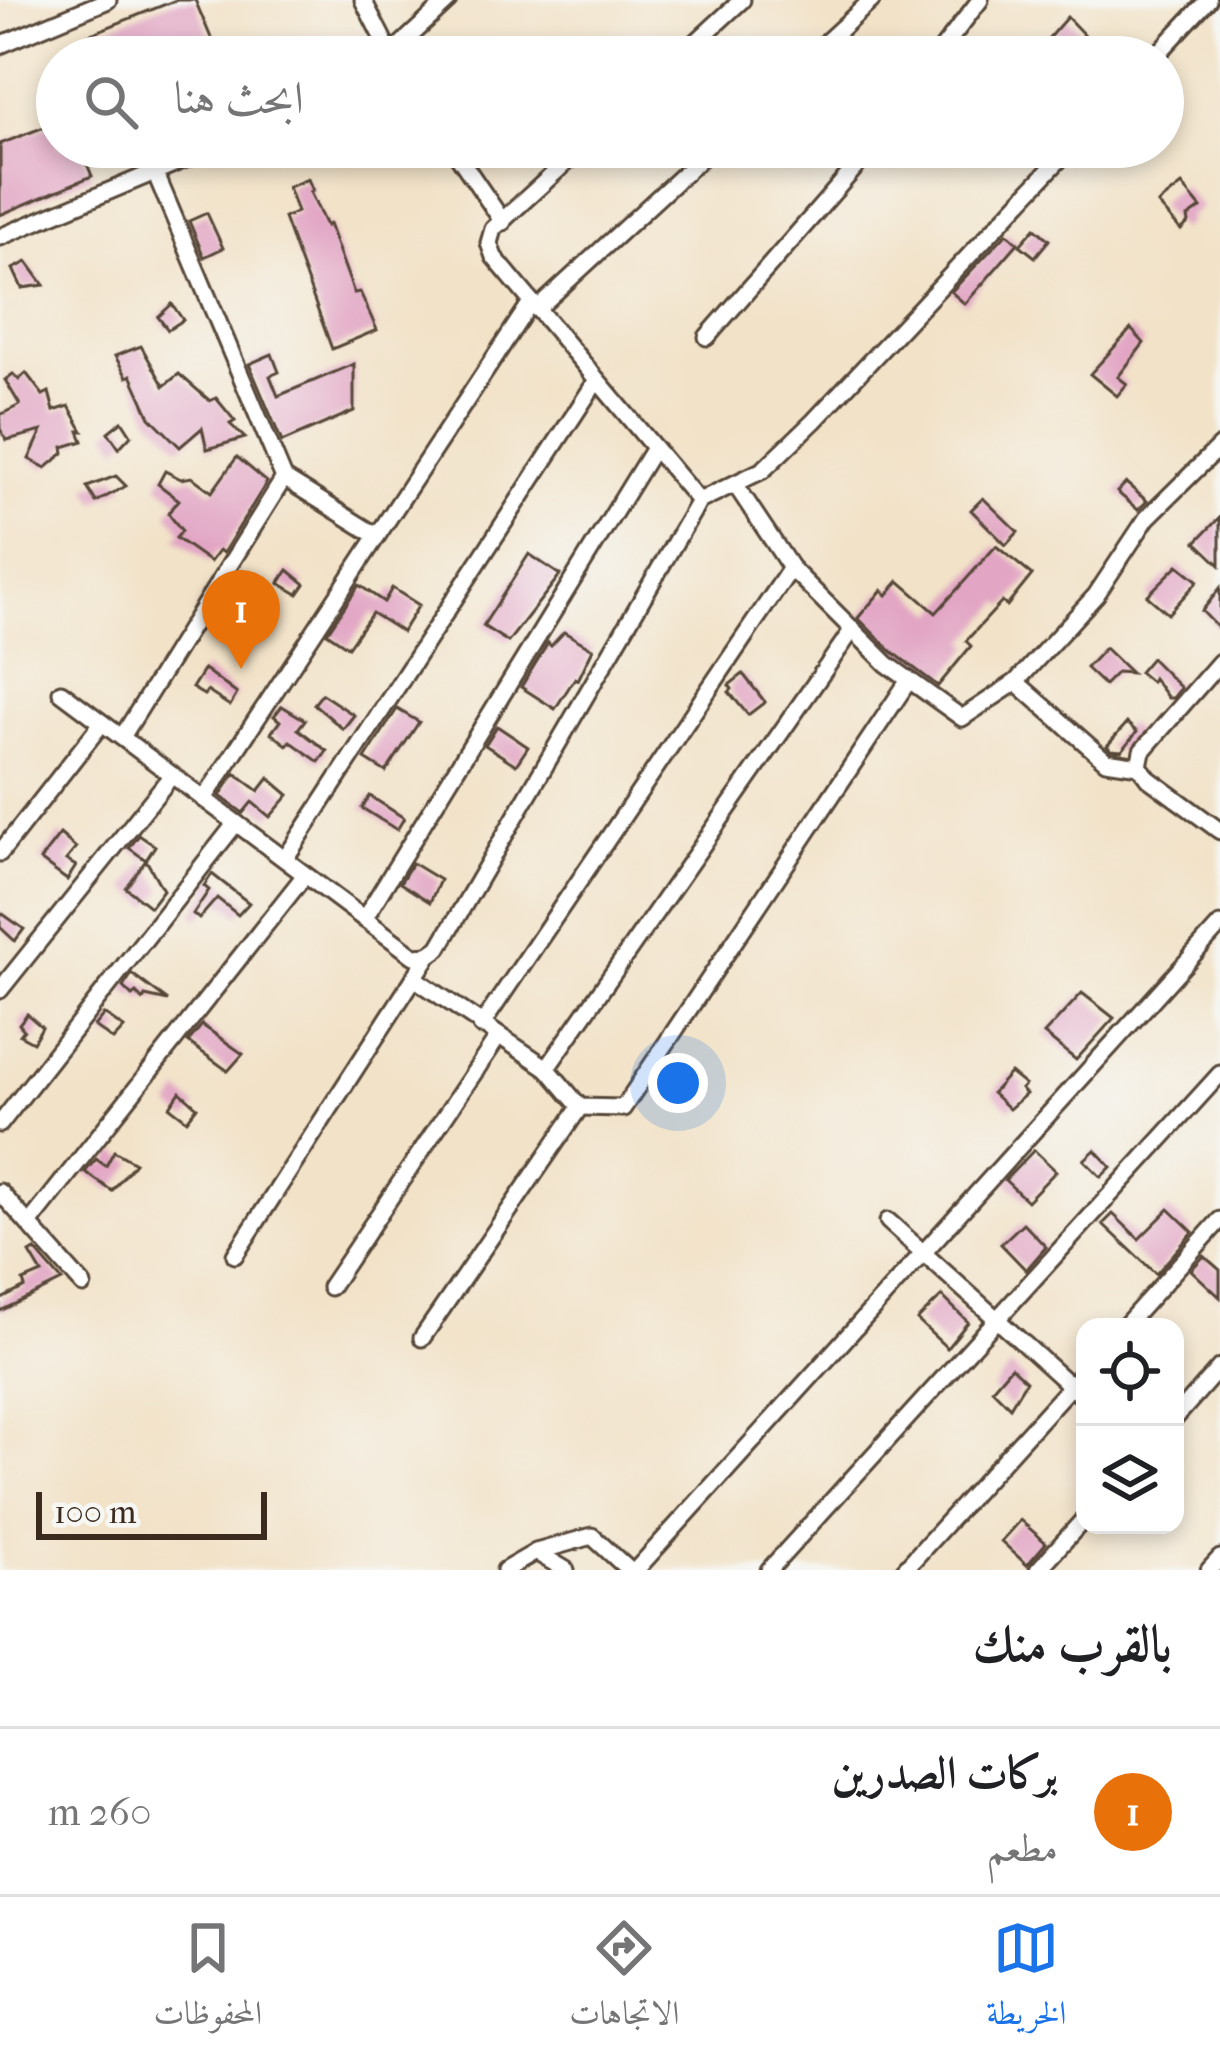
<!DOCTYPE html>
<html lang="ar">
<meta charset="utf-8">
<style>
:root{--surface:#fff;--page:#f2f2f2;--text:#202124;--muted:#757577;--line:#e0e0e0;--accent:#1a73e8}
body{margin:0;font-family:"IM FELL French Canon",Amiri,serif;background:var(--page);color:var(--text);direction:rtl}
.controls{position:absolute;right:36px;bottom:36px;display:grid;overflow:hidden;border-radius:24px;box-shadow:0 6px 18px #0003}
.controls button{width:108px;height:108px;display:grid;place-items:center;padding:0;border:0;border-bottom:3px solid var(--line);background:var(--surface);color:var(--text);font:60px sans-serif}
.scale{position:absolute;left:36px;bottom:30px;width:231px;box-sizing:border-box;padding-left:12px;border:6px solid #3b2a1e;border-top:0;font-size:33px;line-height:42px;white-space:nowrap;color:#3b2a1e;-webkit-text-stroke:9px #f6f6f2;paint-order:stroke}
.you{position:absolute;left:678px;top:1083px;width:42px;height:42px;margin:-30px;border:9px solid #fff;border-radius:50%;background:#1a73e8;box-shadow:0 0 0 18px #1a73e833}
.badge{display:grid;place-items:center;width:78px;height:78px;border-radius:50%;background:var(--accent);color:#fff;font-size:39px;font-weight:700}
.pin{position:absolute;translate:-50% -99px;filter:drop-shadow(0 3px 6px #0008)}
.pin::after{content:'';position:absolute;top:63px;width:42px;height:36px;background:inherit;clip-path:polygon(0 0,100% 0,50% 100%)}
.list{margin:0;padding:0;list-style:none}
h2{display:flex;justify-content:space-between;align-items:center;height:156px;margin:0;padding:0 48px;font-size:51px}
h2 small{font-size:39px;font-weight:400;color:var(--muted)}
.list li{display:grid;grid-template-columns:78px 1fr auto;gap:36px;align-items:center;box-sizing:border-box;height:168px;padding:0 48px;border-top:3px solid var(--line)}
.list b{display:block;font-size:45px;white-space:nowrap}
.list p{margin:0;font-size:39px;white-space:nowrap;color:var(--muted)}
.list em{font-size:39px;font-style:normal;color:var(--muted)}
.icon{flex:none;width:66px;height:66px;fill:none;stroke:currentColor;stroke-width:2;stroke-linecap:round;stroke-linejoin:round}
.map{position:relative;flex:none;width:1220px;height:1570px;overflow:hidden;direction:ltr}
.search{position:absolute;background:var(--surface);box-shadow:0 6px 18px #0003;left:36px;right:36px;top:36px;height:132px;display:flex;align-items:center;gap:30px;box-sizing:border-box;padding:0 42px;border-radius:66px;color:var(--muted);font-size:45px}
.sheet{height:324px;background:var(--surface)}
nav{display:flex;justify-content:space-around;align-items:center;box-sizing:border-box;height:168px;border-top:3px solid var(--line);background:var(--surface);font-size:33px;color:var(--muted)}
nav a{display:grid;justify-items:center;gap:6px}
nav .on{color:var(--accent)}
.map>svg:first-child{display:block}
.building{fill:#e2a6c4}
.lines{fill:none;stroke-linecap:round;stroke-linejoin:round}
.minor-casing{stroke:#564638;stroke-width:21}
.minor{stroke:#fff;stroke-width:15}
</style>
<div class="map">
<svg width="1220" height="1570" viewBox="0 0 1220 1570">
<rect width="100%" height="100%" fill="#f6f6f2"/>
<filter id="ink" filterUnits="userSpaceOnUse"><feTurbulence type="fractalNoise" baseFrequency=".00833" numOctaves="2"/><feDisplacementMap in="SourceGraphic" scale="24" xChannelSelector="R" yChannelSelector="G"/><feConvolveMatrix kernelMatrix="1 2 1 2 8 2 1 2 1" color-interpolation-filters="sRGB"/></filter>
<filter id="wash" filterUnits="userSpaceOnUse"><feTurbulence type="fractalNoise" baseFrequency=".004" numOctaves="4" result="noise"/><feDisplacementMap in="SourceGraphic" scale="48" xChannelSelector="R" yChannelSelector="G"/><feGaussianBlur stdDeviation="2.7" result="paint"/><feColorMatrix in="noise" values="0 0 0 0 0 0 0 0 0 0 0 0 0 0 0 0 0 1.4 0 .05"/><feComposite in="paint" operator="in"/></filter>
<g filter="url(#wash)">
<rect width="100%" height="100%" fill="#f2e2c8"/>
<g id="blocks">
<g class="building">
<path d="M176 0H195L217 52 245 41 251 57H73L68 43Z"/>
<path d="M1067 17 1105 57H1032Z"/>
<path d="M57 122V147H80L92 176 0 215V144Z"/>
<path d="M308 179 313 191 310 192 326 226 329 224 354 293 360 292 377 330 332 349 284 218 297 212 288 187Z"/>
<path d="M1182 185 1201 208 1188 217 1189 222 1181 230 1158 204Z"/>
<path d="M207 213 223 248 204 257 189 221Z"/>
<path d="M1035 228 1049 240 1035 257 1020 245Z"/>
<path d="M1007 233 1018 243 965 304 951 292Z"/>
<path d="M27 262 44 285 22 288 13 269Z"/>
<path d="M172 304 183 320 168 330 158 317Z"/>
<path d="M1131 329 1144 343 1118 377 1127 384 1117 396 1090 374Z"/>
<path d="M141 346 164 386 179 374 210 401 216 398 235 421 230 424 245 438 207 449 202 428 180 447 150 417 131 375 127 377 115 356Z"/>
<path d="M272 354 279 372 270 376 278 396 354 364V411L282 442 249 364Z"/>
<path d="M26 373 43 395 49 392 54 411 69 406 83 431H79L83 441 63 447 64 453 46 468 29 459 42 431 7 440 0 429V415L20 405 5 380 13 374 19 380Z"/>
<path d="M122 421 131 435 119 448 108 432Z"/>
<path d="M237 457 267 482 223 553 219 550 210 562 176 538 182 531 168 513 179 500 158 484 165 471 181 479 192 477 212 492Z"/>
<path d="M116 476 126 486 96 502 87 487Z"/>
<path d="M1126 483 1147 501 1138 510 1117 492Z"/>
<path d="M983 498 1018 532 1006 545 971 510Z"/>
<path d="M1220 517V565L1196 542Z"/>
<path d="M996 546 1032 575 1007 606 1002 602 966 641 971 646 938 686 890 650 858 618 882 590 887 595 899 581 936 613Z"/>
<path d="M529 554 560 575 508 642 483 626Z"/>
<path d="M1178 565 1198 581 1168 614 1147 596Z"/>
<path d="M288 570 305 584 298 594 279 583Z"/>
<path d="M238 574 269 602 256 620 240 609 224 628 211 618Z"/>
<path d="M359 585 384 602 392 588 419 605 402 632 372 613 348 647 327 633Z"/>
<path d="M1220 588V630L1202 611Z"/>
<path d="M564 632 593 649 578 680 575 678 555 709 521 687 548 643 551 646Z"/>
<path d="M1105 648 1131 673 1117 672 1104 685 1086 668Z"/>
<path d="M1151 658 1181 688 1173 698H1168L1153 678 1151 682 1139 672Z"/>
<path d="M204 669 237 694 230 706 207 691 204 695 192 688Z"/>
<path d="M743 674 765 702 748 715 729 692 732 689 729 685Z"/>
<path d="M322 694 354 715 343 729 314 704Z"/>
<path d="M282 706 305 720 298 729 327 751 319 762 290 741 287 745 271 733 280 721 274 716Z"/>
<path d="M397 709 419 722 386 772 365 759Z"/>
<path d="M1127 723 1137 732 1122 751 1111 750 1107 746Z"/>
<path d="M497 726 528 747 516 765 485 745Z"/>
<path d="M235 773 259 791 269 778 289 795 270 817 252 802 243 813 220 796Z"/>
<path d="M370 796 404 818 397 830 362 808Z"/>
<path d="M60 834 76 848 66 860 76 866 67 880 40 860Z"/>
<path d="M139 835 155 846 146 860 163 890 150 907 126 888 146 860 129 848Z"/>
<path d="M412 863 440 880 430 902 400 883Z"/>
<path d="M212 874 249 903 238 915 217 898 199 919 193 914 209 890 204 886Z"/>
<path d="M0 912 24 929 15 941 0 927Z"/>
<path d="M132 974 168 1001 145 996 143 1000 136 993 132 996 123 987Z"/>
<path d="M1082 993 1114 1018 1076 1060 1044 1034Z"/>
<path d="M27 1014 42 1027 33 1042 20 1035 24 1030 19 1024Z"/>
<path d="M104 1014 124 1028 113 1040 94 1026Z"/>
<path d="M202 1025 243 1054 228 1071 188 1042Z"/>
<path d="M1010 1073 1025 1085 1021 1089 1026 1094 1009 1109 992 1093Z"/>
<path d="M180 1092 197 1107 187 1120 170 1107Z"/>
<path d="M1034 1150 1056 1171 1027 1201 1005 1180Z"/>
<path d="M1095 1150 1111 1167 1101 1177 1084 1160Z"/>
<path d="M114 1151 135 1163 112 1191 85 1172 96 1159 106 1166Z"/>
<path d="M1169 1209 1193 1232 1156 1274 1103 1224 1113 1214 1139 1239Z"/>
<path d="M1023 1223 1046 1247 1026 1270 1001 1244Z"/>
<path d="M35 1250 62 1281 0 1311V1300L25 1287 23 1281 42 1273 30 1253Z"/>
<path d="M1204 1256 1220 1270V1297L1191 1270Z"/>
<path d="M942 1296 968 1322 947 1348 917 1320Z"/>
<path d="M1011 1367 1026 1381 1010 1407 992 1389Z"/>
<path d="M1020 1520 1046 1543 1027 1565 1001 1541Z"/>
</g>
</g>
</g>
<g filter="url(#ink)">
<use href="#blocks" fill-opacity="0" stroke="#564638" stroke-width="3"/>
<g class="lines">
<g class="minor-casing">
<g id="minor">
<path d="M363 0 392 57"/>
<path d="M0 45 108 0"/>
<path d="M391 54 449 0"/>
<path d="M680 57 742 0"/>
<path d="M810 57 872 0"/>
<path d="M936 57 980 0"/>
<path d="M1155 57 1208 0"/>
<path d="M452 147 503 222"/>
<path d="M583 147 493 229 489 243 494 257 699 501"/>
<path d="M155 172 284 478 377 536"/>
<path d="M0 237 214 147"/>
<path d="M537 309 713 147"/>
<path d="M707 337 873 147"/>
<path d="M735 484 791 568 887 664 962 718 1016 682 1096 595 1147 518 1220 446"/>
<path d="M1220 662 1142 751 1139 766 1149 779 1220 831"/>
<path d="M1016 682 1106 761 1139 766"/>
<path d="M61 692 414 956 429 955"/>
<path d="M122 737 284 478"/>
<path d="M204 799 531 302"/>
<path d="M0 853 102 723"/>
<path d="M285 859 597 380"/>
<path d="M364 919 654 448"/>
<path d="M414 978 547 1068 580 1107 623 1108 909 680"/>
<path d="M0 990 172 775"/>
<path d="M481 1026 791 568"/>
<path d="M547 1068 853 629"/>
<path d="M0 1124 236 823"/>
<path d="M0 1192 83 1285"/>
<path d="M888 1221 1085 1399"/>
<path d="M29 1224 305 875"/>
<path d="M235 1255 429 955 439 948 699 501 763 470 814 421 1071 147"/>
<path d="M330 1287 498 1037"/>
<path d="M1124 1327 1220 1220"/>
<path d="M422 1338 580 1107"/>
<path d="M1175 1418 1220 1367"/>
<path d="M536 1552 592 1536 629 1570"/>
<path d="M505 1570 536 1552 566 1570"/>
<path d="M636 1570 1220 925"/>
<path d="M769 1570 1220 1074"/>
<path d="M904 1570 1085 1370"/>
<path d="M1038 1570 1085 1518"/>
<path d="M1209 1570 1220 1558"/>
</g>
</g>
<use href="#minor" class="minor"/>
</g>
</g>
</svg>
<div class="controls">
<button><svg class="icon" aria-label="locate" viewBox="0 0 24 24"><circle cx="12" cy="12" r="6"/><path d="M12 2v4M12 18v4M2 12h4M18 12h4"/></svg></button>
<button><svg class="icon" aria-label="layers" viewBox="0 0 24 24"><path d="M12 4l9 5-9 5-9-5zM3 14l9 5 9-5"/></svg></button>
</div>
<div class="scale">100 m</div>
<div class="you"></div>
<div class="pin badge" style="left:241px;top:669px;background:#e8710a">1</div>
<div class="search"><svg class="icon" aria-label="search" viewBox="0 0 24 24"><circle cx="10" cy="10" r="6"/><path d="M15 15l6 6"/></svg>ابحث هنا</div>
</div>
<section class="sheet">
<h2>بالقرب منك<small></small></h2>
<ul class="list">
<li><span class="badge" style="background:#e8710a">1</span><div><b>بركات الصدرين</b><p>مطعم</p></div><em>260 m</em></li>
</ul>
</section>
<nav>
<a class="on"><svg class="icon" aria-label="map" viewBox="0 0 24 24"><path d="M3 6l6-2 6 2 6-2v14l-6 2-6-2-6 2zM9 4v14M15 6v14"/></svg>الخريطة</a>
<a><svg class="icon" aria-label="directions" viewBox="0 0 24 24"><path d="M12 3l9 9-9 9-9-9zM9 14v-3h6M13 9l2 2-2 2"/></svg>الاتجاهات</a>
<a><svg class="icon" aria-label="saved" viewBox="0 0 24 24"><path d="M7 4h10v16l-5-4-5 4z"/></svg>المحفوظات</a>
</nav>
